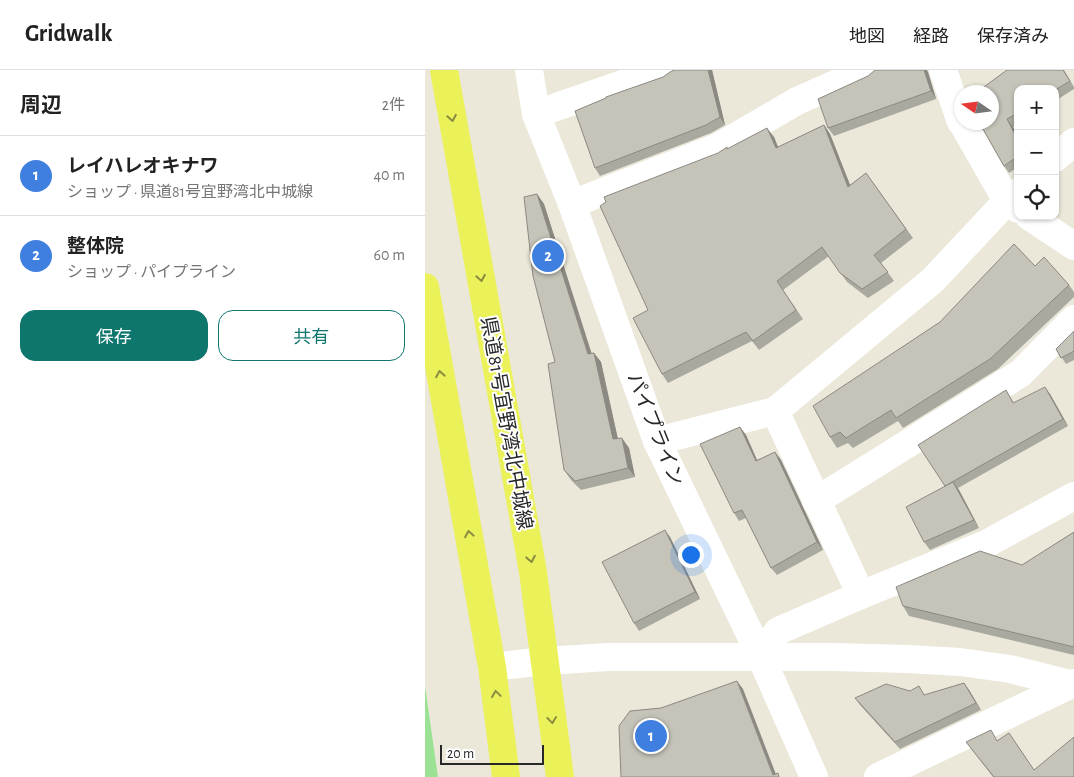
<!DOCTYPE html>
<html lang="ja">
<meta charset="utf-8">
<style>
:root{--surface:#fff;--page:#f6f6f6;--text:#222;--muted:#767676;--line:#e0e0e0;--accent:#0f766e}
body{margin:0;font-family:"Alegreya Sans","Noto Sans JP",sans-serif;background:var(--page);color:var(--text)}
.controls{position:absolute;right:15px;top:15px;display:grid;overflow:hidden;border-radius:10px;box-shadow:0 1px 4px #0004}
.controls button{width:45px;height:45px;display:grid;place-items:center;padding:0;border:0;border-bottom:1px solid var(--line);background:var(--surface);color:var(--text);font:25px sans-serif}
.compass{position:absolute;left:529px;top:15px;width:45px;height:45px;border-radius:50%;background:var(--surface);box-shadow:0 1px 4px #0004;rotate:283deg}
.scale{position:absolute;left:15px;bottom:12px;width:104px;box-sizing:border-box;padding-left:5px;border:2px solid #282828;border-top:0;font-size:14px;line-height:18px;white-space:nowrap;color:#282828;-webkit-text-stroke:4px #fff;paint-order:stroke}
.you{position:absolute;left:265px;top:484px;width:18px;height:18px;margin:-12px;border:4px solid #fff;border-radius:50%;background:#1a73e8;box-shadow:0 0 0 8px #1a73e833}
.badge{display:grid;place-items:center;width:32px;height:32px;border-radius:50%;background:var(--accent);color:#fff;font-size:16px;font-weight:700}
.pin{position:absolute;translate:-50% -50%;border:2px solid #fff;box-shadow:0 1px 5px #0006}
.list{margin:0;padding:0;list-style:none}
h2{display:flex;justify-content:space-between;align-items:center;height:65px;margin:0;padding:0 20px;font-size:21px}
h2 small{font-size:16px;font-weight:400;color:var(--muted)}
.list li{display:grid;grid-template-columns:32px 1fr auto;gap:15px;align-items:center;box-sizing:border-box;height:80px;padding:0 20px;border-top:1px solid var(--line)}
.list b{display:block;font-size:19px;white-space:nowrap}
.list p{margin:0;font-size:16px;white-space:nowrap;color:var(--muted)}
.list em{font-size:16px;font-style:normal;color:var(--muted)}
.actions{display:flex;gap:10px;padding:15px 20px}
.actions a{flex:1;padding:11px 0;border:1px solid var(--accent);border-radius:15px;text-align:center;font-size:18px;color:var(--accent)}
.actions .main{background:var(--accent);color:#fff}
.icon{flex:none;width:28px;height:28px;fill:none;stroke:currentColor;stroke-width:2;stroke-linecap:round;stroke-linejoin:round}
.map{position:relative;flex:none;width:649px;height:707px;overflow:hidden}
header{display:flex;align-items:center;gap:30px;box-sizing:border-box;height:70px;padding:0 25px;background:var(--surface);border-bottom:1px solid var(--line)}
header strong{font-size:24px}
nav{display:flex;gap:28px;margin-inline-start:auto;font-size:18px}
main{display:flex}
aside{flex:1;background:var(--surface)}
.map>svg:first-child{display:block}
.green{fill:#9be295}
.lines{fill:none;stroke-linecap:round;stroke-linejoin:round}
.street{stroke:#fff;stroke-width:28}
.secondary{stroke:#fff;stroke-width:28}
.primary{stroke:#ebf159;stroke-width:28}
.wall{fill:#aaa99f}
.shaded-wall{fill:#8b8982}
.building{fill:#c6c4b9;stroke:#8b8982}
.oneway{stroke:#8a8c40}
.labels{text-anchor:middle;stroke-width:4;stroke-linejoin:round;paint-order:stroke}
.street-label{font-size:20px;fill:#282828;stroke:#fff}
</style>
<header>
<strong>Gridwalk</strong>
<nav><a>地図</a><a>経路</a><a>保存済み</a></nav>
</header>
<main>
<aside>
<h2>周辺<small>2件</small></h2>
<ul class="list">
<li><span class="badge" style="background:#3f7fe0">1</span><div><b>レイハレオキナワ</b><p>ショップ · 県道81号宜野湾北中城線</p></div><em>40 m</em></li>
<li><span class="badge" style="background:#3f7fe0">2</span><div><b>整体院</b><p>ショップ · パイプライン</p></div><em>60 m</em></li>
</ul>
<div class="actions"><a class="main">保存</a><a>共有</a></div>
</aside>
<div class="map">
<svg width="649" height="707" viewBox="0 0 649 707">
<rect width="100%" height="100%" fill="#ebe8da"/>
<path class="green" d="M0 616 13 707H0Z"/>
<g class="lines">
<g class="street">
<path d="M104 0 111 44 147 134 232 371 336 587 389 707"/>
<path d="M518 0 536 52"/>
<path d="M111 44 238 0"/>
<path d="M537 52 582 131 593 139"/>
<path d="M630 88 649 72"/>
<path d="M147 134 293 77 372 31 442 0"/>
<path d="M604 146 649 176"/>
<path d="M350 341 436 525"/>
<path d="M232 371 350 341 508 210 582 131 593 122"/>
<path d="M391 431 596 303 649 249"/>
<path d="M336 587 353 561 436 525 561 474 649 426"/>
<path d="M453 707 649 613"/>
</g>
<path class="secondary" d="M67 597 120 591 183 587H409L483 589 535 592 585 599 649 615"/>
<g class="primary">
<path d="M19 0 108 502 135 707"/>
<path d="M0 217 67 597 81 707"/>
</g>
</g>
<g class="wall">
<path d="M287 0 300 55 286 63 175 106 170 98Z"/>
<path d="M582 0H639L649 17V19L630 31V19H593V54L588 57 593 67V97L584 103 579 96Z"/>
<path d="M503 2 511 29 409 66 403 58 443 6Z"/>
<path d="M399 55 405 64 425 115 441 103 488 168 456 193 469 211 443 228 422 212 404 186 358 220 378 249 334 280 327 271 243 313 237 304 223 240 303 79 349 67 353 77Z"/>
<path d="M112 124 119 134 166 283H169L176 292 193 369 204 378 210 407 156 420 146 410 139 400 130 292Z"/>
<path d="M610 196 644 215 649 222V227L573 299 478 358 473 351 428 378 423 373 412 378 405 367Z"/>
<path d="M649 261V290L641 294 631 279Z"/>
<path d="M581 320 589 333 625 324 643 356 533 418 554 458 505 480 499 472 520 416Z"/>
<path d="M315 357 321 365 332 390 350 382 356 390 398 480 352 505 346 498 321 448 314 451 309 443Z"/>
<path d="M649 462V585L484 546 478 536 597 495Z"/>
<path d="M245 467 275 529 214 561 209 553Z"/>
<path d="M539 613 544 620 556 640 475 679 435 635 430 628 485 621 500 625Z"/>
<path d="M573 670 609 700 649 707H568L541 672Z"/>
</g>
<g class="shaded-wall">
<path d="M283 0H287L300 55 295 47Z"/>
<path d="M499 0H502L503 2 511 29 506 21Z"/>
<path d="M582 49 588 57 593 67V70Z"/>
<path d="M399 55 405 64 429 125 423 117Z"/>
<path d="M342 58 349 67 357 87 351 78Z"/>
<path d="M112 124 119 134 170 294 163 284Z"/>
<path d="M169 283 176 292 195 379 188 369Z"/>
<path d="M620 317 625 324 643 356 638 349Z"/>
<path d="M315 357 321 365 336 399 331 391Z"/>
<path d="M197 368 204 378 210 407 203 398Z"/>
<path d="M350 382 356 390 398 480 392 472Z"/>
<path d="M528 412 534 420 554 458 549 450Z"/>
<path d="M240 460 245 467 275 529 270 522Z"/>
<path d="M312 611 318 619 352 707 348 705Z"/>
<path d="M539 613 544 620 556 640 551 633Z"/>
</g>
<g class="building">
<path d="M249 0H283L295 47 281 55 170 98 150 41 181 28V27L238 7 245 2Z"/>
<path d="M450 0H499L506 21 403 58 393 29 443 6Z"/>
<path d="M582 0H638L645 11 630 20V19H593V43L582 49 593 70V86L579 96 554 52H566V22H552Z"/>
<path d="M399 55 423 117 441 103 481 159 449 185 463 202 437 219 415 203 397 177 352 211 371 240 328 271 321 262 237 304 208 248 223 240 175 136 181 132 179 127 293 83 302 77V79L342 58 351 78Z"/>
<path d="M112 124 163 284 169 283 188 369 197 368 203 398 150 411 139 400 123 294 130 292 108 206 99 127Z"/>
<path d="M589 174 610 196 619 187 644 215 565 289 471 348 466 340 421 368 415 362 405 367 388 336 515 252Z"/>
<path d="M649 261V281L636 288 631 279Z"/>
<path d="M620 317 638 349 520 416 493 375 581 320 588 333Z"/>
<path d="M315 357 331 391 350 382 392 472 346 498 317 440 309 443 275 374Z"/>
<path d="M528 412 549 450 499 472 481 437Z"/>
<path d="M240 460 270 522 209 553 177 492Z"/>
<path d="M649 462V577L478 536 471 517 555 481 597 495Z"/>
<path d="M312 611 348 705 353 703 354 707H196L194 656 205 641 236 638Z"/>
<path d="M539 613 551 633 470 672 430 628 461 614 485 621 494 616 499 625Z"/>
<path d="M566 660 572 671 584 663 609 700 649 667V707H569L541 672Z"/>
</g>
<defs><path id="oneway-chevron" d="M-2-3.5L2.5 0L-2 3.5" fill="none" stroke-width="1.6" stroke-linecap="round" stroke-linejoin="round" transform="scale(1.25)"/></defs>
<g class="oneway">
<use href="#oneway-chevron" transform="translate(27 48) rotate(80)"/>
<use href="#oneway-chevron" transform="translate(56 208) rotate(80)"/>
<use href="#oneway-chevron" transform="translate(15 304) rotate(-100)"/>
<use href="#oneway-chevron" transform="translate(44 464) rotate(-100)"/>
<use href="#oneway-chevron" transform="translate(106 489) rotate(79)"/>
<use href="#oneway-chevron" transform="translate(71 624) rotate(-98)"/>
<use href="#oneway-chevron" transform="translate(127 650) rotate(83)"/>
</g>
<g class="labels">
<g class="street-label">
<text transform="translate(82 353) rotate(80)" y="7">県道81号宜野湾北中城線</text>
<text transform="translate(231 359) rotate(68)" y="7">パイプライン</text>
</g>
</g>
</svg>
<div class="controls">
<button>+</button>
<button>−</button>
<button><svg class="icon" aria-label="locate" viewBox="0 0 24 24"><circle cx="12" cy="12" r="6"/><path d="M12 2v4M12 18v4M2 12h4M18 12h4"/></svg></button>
</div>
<svg class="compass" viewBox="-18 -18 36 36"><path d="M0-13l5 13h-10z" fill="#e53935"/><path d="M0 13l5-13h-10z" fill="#767676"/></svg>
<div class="scale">20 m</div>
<div class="you"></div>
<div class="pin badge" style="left:226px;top:666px;background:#3f7fe0">1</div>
<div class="pin badge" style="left:123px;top:186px;background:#3f7fe0">2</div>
</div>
</main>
